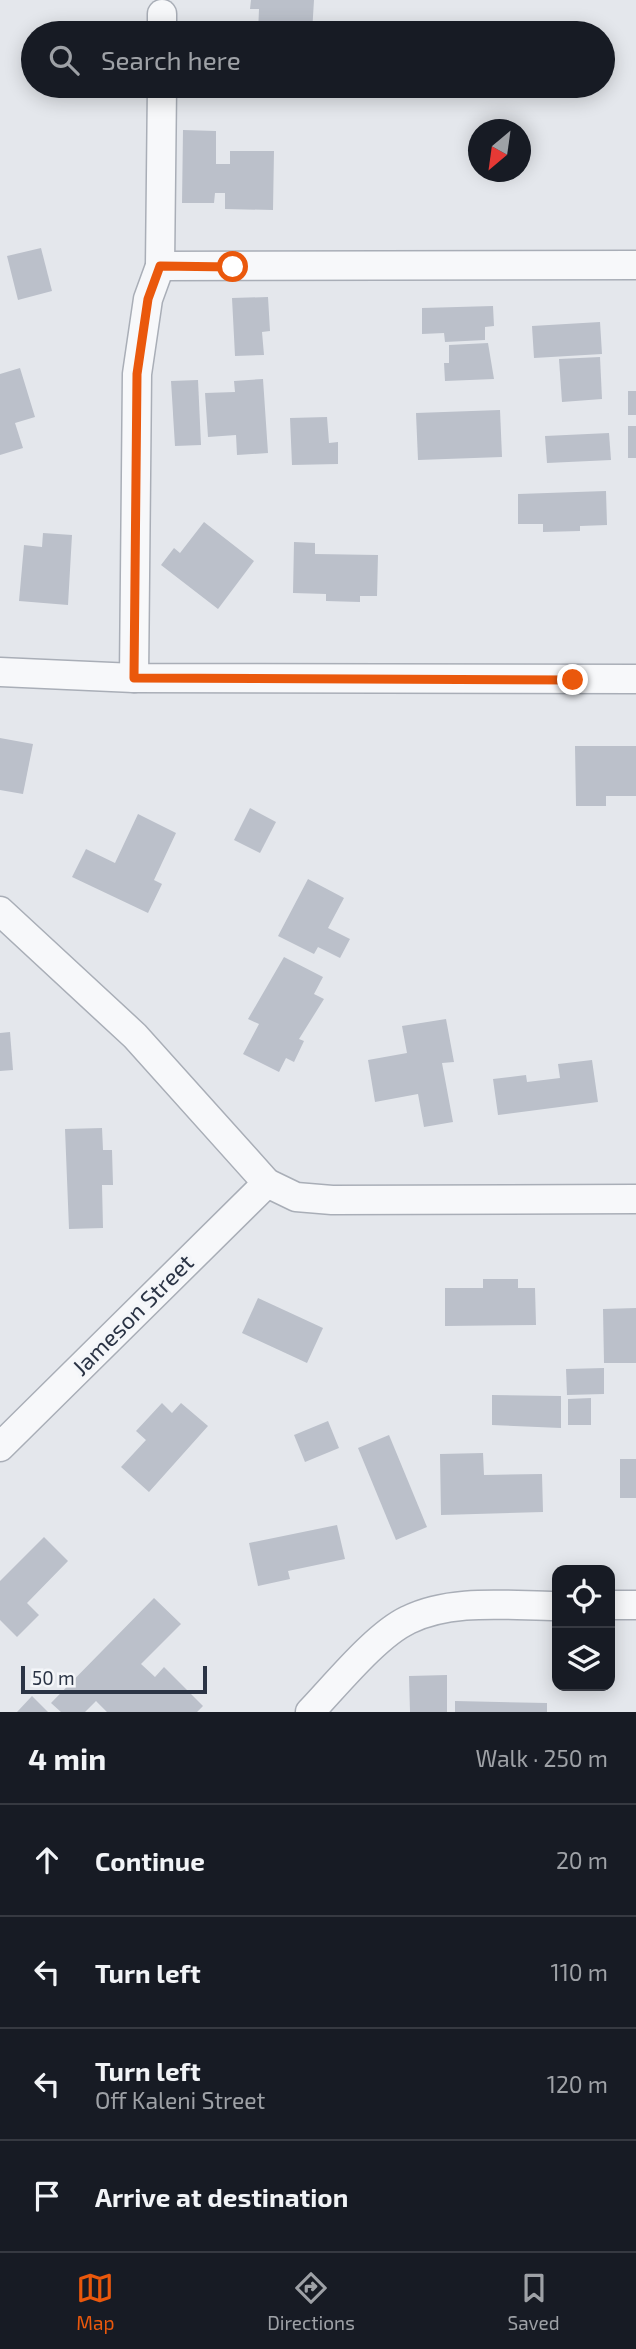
<!DOCTYPE html>
<meta charset="utf-8">
<style>
:root{--surface:#171b24;--page:#20242c;--text:#f1f3f6;--muted:#9ea1a6;--line:#363941;--accent:#ea580c}
body{margin:0;font-family:"Exo 2",sans-serif;background:var(--page);color:var(--text)}
.controls{position:absolute;right:21px;bottom:21px;display:grid;overflow:hidden;border-radius:14px;box-shadow:0 4px 18px #0003}
.controls button{width:63px;height:63px;display:grid;place-items:center;padding:0;border:0;border-bottom:2px solid var(--line);background:var(--surface);color:var(--text);font:35px sans-serif}
.compass{position:absolute;left:468px;top:119px;width:63px;height:63px;border-radius:50%;background:var(--surface);box-shadow:0 4px 18px #0003;rotate:209deg}
.scale{position:absolute;left:21px;bottom:18px;width:186px;box-sizing:border-box;padding-left:7px;border:4px solid #2b3445;border-top:0;font-size:19px;line-height:24px;white-space:nowrap;color:#2b3445;-webkit-text-stroke:5px #f4f6f9;paint-order:stroke}
.stop{position:absolute;width:21px;height:21px;margin:-16px;border:5px solid #ea580c;border-radius:50%;background:#fff}
.stop.end{background:#ea580c;border-color:#fff;box-shadow:0 2px 7px #0008}
.list{margin:0;padding:0;list-style:none}
h2{display:flex;justify-content:space-between;align-items:center;height:91px;margin:0;padding:0 28px;font-size:30px}
h2 small{font-size:23px;font-weight:400;color:var(--muted)}
.list li{display:grid;grid-template-columns:46px 1fr auto;gap:21px;align-items:center;box-sizing:border-box;height:112px;padding:0 28px;border-top:2px solid var(--line)}
.list b{display:block;font-size:26px;white-space:nowrap}
.list p{margin:0;font-size:23px;white-space:nowrap;color:var(--muted)}
.list em{font-size:23px;font-style:normal;color:var(--muted)}
.icon{flex:none;width:38px;height:38px;fill:none;stroke:currentColor;stroke-width:2;stroke-linecap:round;stroke-linejoin:round}
.map{position:relative;flex:none;width:636px;height:1712px;overflow:hidden}
.search{position:absolute;background:var(--surface);box-shadow:0 4px 18px #0003;left:21px;right:21px;top:21px;height:77px;display:flex;align-items:center;gap:18px;box-sizing:border-box;padding:0 24px;border-radius:38px;color:var(--muted);font-size:26px}
.sheet{height:539px;background:var(--surface)}
nav{display:flex;justify-content:space-around;align-items:center;box-sizing:border-box;height:98px;border-top:2px solid var(--line);background:var(--surface);font-size:19px;color:var(--muted)}
nav a{display:grid;justify-items:center;gap:4px}
nav .on{color:var(--accent)}
.map>svg:first-child{display:block}
.building{fill:#bbc0ca}
.lines{fill:none;stroke-linecap:round;stroke-linejoin:round}
.street-casing{stroke:#a9aeb7;stroke-width:31}
.street{stroke:#f7f8fa;stroke-width:28}
.route{stroke:#ea580c;stroke-width:9}
.labels{text-anchor:middle;stroke-width:7;stroke-linejoin:round;paint-order:stroke}
.street-label{font-size:23px;fill:#2b3445;stroke:#f4f6f9}
</style>
<div class="map">
<svg width="636" height="1712" viewBox="0 0 636 1712">
<rect width="100%" height="100%" fill="#e4e7ec"/>
<g class="building">
<path d="M251 0H314L312 33H258L259 9H250Z"/>
<path d="M183 130 216 131V164H230V151H274L273 210 225 209V193H215L214 203H182Z"/>
<path d="M41 248 52 291 18 300 7 256Z"/>
<path d="M268 297 270 331 262 332 264 355 235 356 232 298Z"/>
<path d="M493 306 494 326 485 327V340L445 342 444 333 422 334V308Z"/>
<path d="M600 322 602 354 534 358 532 326Z"/>
<path d="M488 343 494 379 445 381 444 363H449V345Z"/>
<path d="M600 357 602 399 562 402 559 359Z"/>
<path d="M20 368 35 417 15 423 23 448 0 455V374Z"/>
<path d="M263 379 268 453 237 455 236 435 208 437 205 393 235 392 234 381Z"/>
<path d="M198 380 201 445 175 446 171 381Z"/>
<rect x="628" y="391" width="8" height="24"/>
<path d="M500 410 502 457 418 460 416 413Z"/>
<path d="M327 417 329 443 338 442V464L292 465 290 418Z"/>
<rect x="628" y="426" width="8" height="32"/>
<path d="M609 433 611 460 547 463 545 436Z"/>
<path d="M606 491 607 525 580 526V531L543 532V524H518V494Z"/>
<path d="M204 522 254 561 218 609 161 565 174 548 180 553Z"/>
<path d="M43 533 72 535 68 605 19 601 24 545 42 547Z"/>
<path d="M294 542 315 543V554L378 555 377 596H360V602L326 601V594L293 593Z"/>
<path d="M0 738 33 744 23 794 0 790Z"/>
<path d="M575 746H636V796H606V806H576Z"/>
<path d="M250 808 276 822 260 853 234 840Z"/>
<path d="M138 814 176 833 154 880 162 884 148 913 72 877 86 849 115 863Z"/>
<path d="M308 879 344 898 328 928 350 939 340 958 318 947 314 954 278 936Z"/>
<path d="M284 957 323 977 314 994 324 999 299 1039 304 1041 294 1062 286 1058 279 1072 243 1054 259 1024 248 1019Z"/>
<path d="M446 1019 454 1062 442 1063 453 1122 424 1127 418 1094 375 1102 368 1060 407 1053 402 1026Z"/>
<path d="M10 1032 13 1070 0 1071V1033Z"/>
<path d="M592 1060 598 1102 498 1115 493 1079 526 1075 527 1082 560 1078 558 1064Z"/>
<path d="M102 1128 103 1150H112L113 1185H102L103 1228 69 1229 65 1129Z"/>
<path d="M483 1279H518V1288H535L536 1325 445 1326V1288H483Z"/>
<path d="M258 1298 323 1328 307 1363 242 1333Z"/>
<path d="M636 1308V1363H604L603 1309Z"/>
<path d="M604 1368V1394L567 1395 566 1369Z"/>
<path d="M492 1395 561 1396V1428L492 1425Z"/>
<path d="M591 1398V1425H568V1399Z"/>
<path d="M162 1403 172 1413 181 1403 208 1426 149 1492 121 1467 146 1440 136 1431Z"/>
<path d="M328 1421 339 1448 305 1462 294 1435Z"/>
<path d="M389 1435 427 1527 396 1540 358 1448Z"/>
<path d="M483 1453 484 1475 542 1474 543 1512 441 1515 440 1454Z"/>
<rect x="620" y="1459" width="16" height="39"/>
<path d="M337 1525 345 1559 288 1571 290 1579 258 1586 249 1543Z"/>
<path d="M44 1537 68 1561 27 1603 39 1615 17 1637 0 1620V1581Z"/>
<path d="M154 1598 181 1624 141 1664 155 1677 164 1667 203 1706 197 1712H107L96 1701 85 1712H61L51 1703Z"/>
<path d="M447 1675V1712H410L409 1676Z"/>
<path d="M32 1696 48 1712H17Z"/>
<path d="M455 1701 547 1703V1712H455Z"/>
</g>
<g class="lines">
<g class="street-casing">
<g id="street">
<path d="M162 33V14"/>
<path d="M160 266 636 265"/>
<path d="M0 672 134 678 636 679"/>
<path d="M134 678 137 374 148 299 160 266 162 86"/>
<path d="M0 911 135 1036 267 1183 296 1197 332 1200 636 1199"/>
<path d="M0 1447 267 1183"/>
<path d="M610 1605H636"/>
<path d="M310 1712C335 1686 376 1635 408 1620 452 1598 510 1606 557 1606"/>
</g>
</g>
<use href="#street" class="street"/>
</g>
<g class="lines">
<path class="route" d="M233 267 160 266 148 299 137 374 134 678 573 680"/>
</g>
<g class="labels">
<g class="street-label">
<text transform="translate(133 1315) rotate(-45)" y="8">Jameson Street</text>
</g>
</g>
</svg>
<div class="controls">
<button><svg class="icon" aria-label="locate" viewBox="0 0 24 24"><circle cx="12" cy="12" r="6"/><path d="M12 2v4M12 18v4M2 12h4M18 12h4"/></svg></button>
<button><svg class="icon" aria-label="layers" viewBox="0 0 24 24"><path d="M12 4l9 5-9 5-9-5zM3 14l9 5 9-5"/></svg></button>
</div>
<svg class="compass" viewBox="-18 -18 36 36"><path d="M0-13l5 13h-10z" fill="#e53935"/><path d="M0 13l5-13h-10z" fill="#9ea1a6"/></svg>
<div class="scale">50 m</div>
<div class="stop" style="left:233px;top:267px"></div>
<div class="stop end" style="left:573px;top:680px"></div>
<div class="search"><svg class="icon" aria-label="search" viewBox="0 0 24 24"><circle cx="10" cy="10" r="6"/><path d="M15 15l6 6"/></svg>Search here</div>
</div>
<section class="sheet">
<h2>4 min<small>Walk · 250 m</small></h2>
<ul class="list">
<li><svg class="icon" aria-label="ahead" viewBox="0 0 24 24"><path d="M12 20V5M6 11l6-6 6 6"/></svg><div><b>Continue</b></div><em>20 m</em></li>
<li><svg class="icon" aria-label="left" viewBox="0 0 24 24"><path d="M17 20v-9H6M10 6l-5 5 5 5"/></svg><div><b>Turn left</b></div><em>110 m</em></li>
<li><svg class="icon" aria-label="left" viewBox="0 0 24 24"><path d="M17 20v-9H6M10 6l-5 5 5 5"/></svg><div><b>Turn left</b><p>Off Kaleni Street</p></div><em>120 m</em></li>
<li><svg class="icon" aria-label="arrive" viewBox="0 0 24 24"><path d="M6 21V4h12l-3 4 3 4H6"/></svg><div><b>Arrive at destination</b></div></li>
</ul>
</section>
<nav>
<a class="on"><svg class="icon" aria-label="map" viewBox="0 0 24 24"><path d="M3 6l6-2 6 2 6-2v14l-6 2-6-2-6 2zM9 4v14M15 6v14"/></svg>Map</a>
<a><svg class="icon" aria-label="directions" viewBox="0 0 24 24"><path d="M12 3l9 9-9 9-9-9zM9 14v-3h6M13 9l2 2-2 2"/></svg>Directions</a>
<a><svg class="icon" aria-label="saved" viewBox="0 0 24 24"><path d="M7 4h10v16l-5-4-5 4z"/></svg>Saved</a>
</nav>
